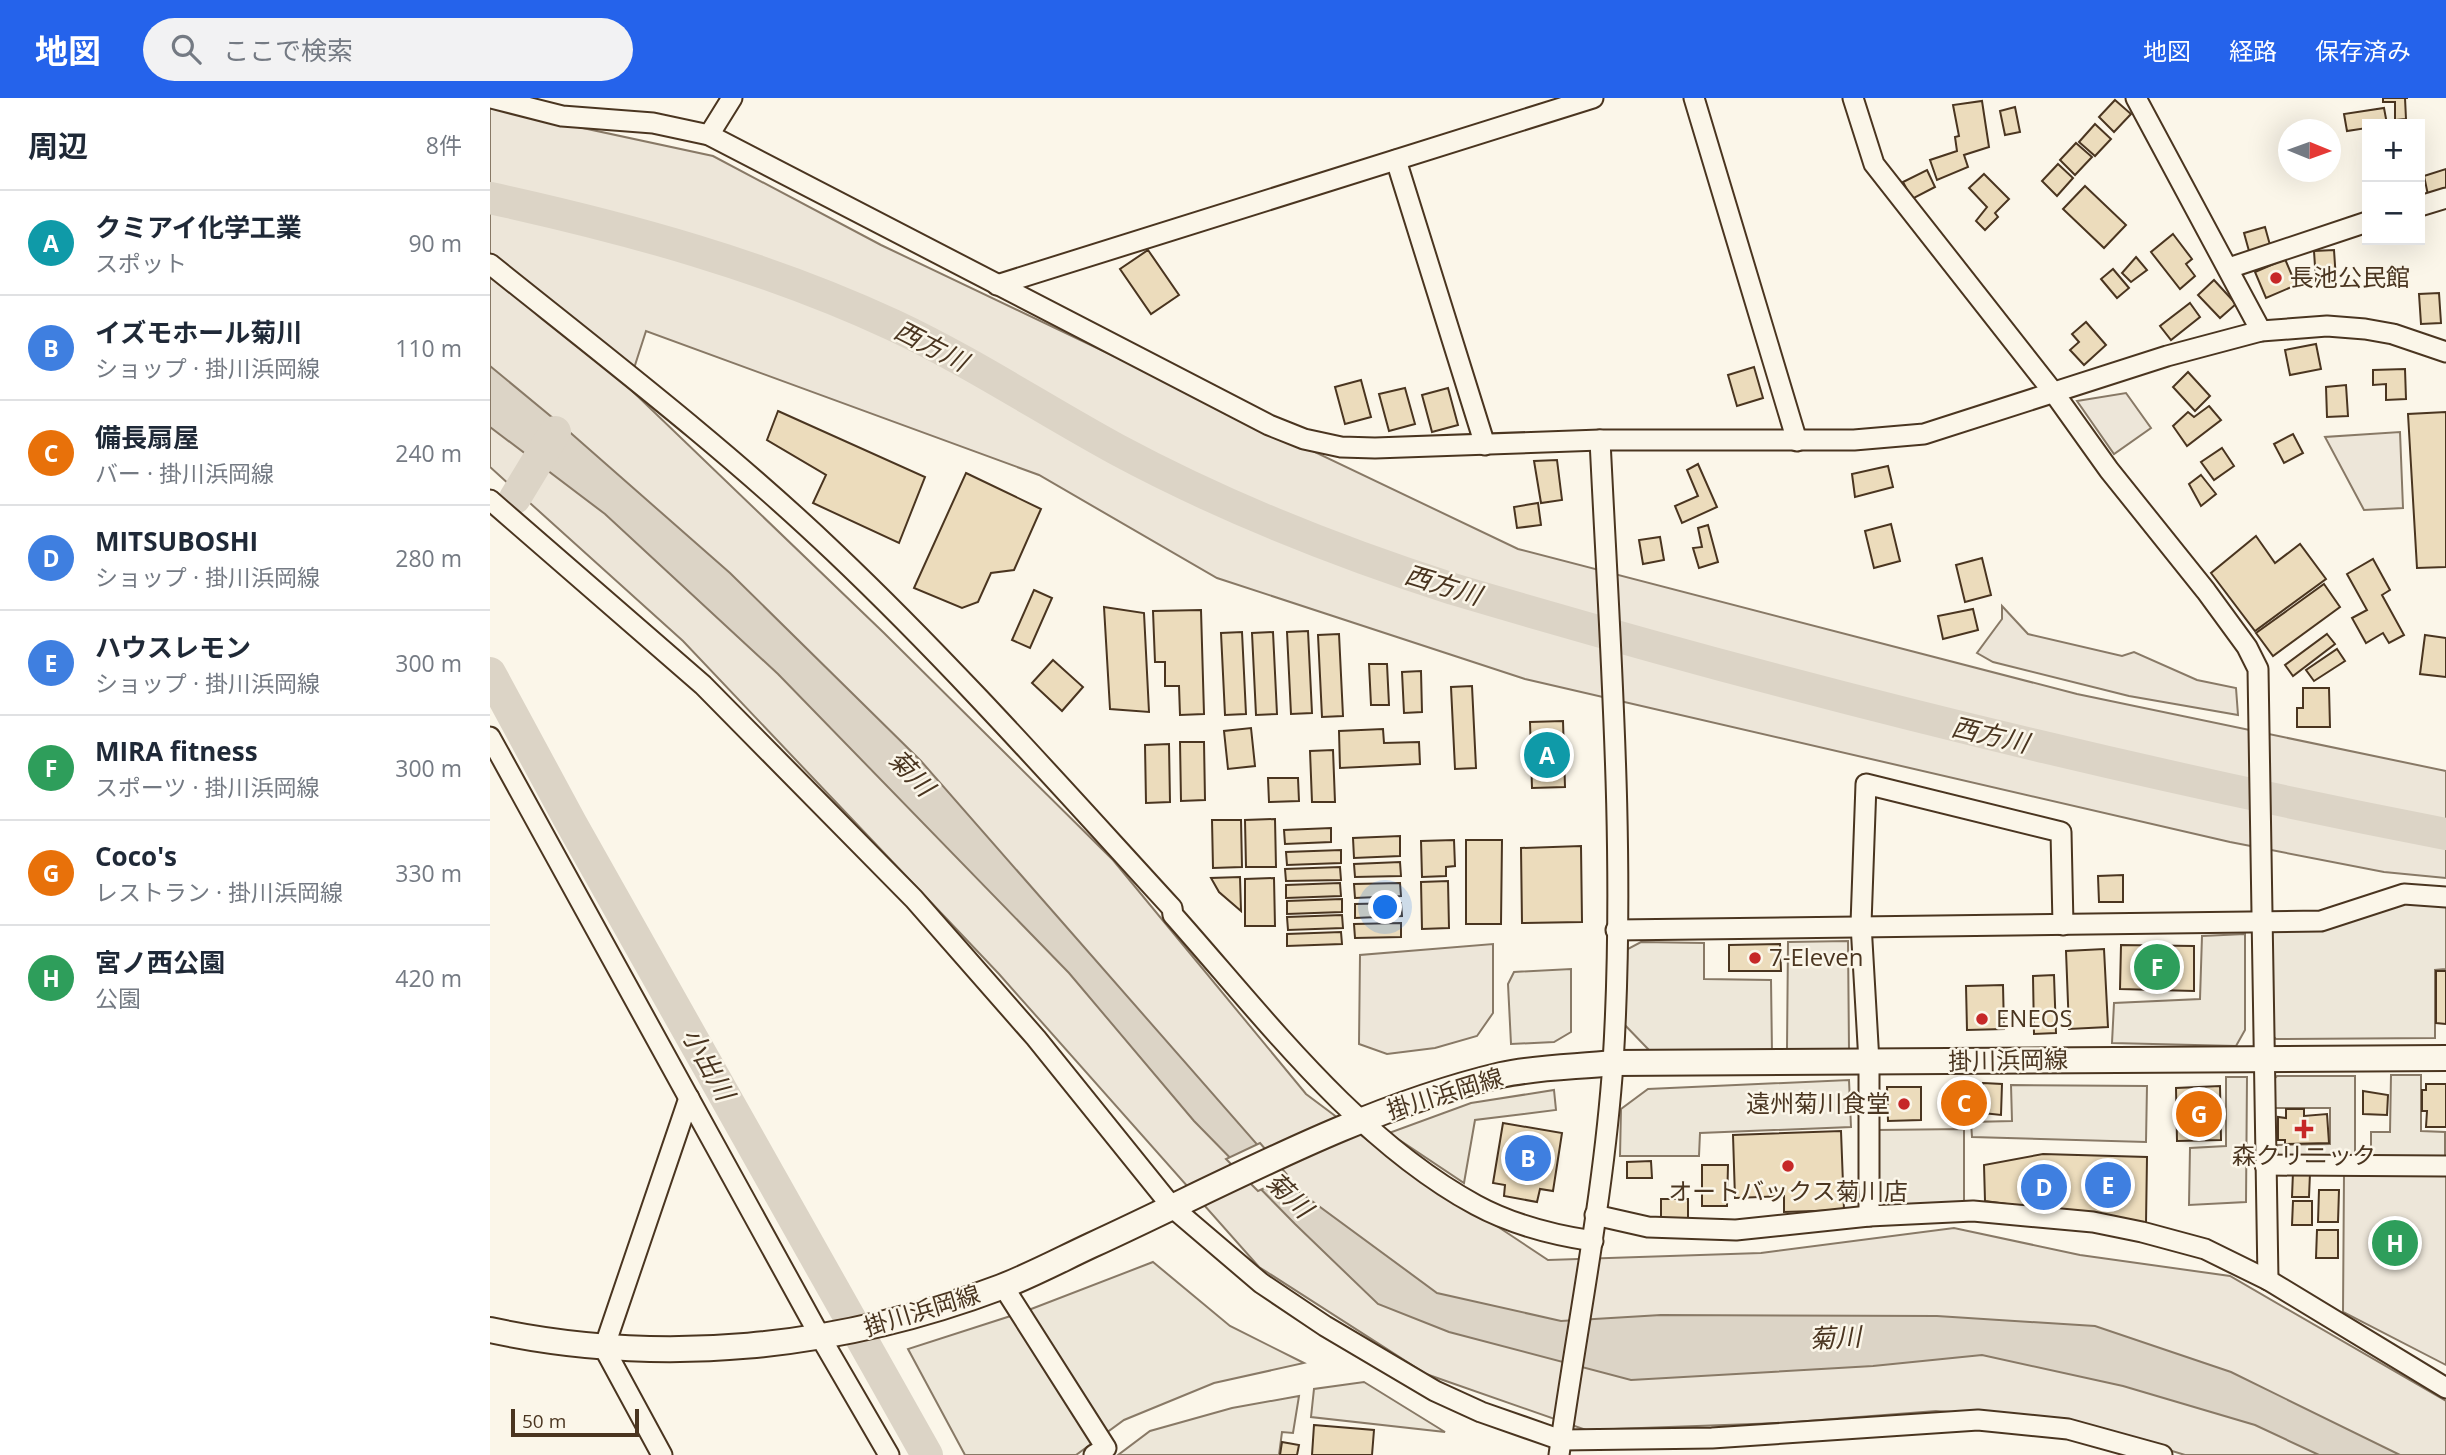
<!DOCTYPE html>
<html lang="ja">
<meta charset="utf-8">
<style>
:root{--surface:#fff;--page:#f2f2f3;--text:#1f2937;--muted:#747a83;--line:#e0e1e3;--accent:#2563eb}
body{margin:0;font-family:"Open Sans","Noto Sans JP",sans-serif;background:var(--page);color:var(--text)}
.controls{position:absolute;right:21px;top:21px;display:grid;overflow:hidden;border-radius:0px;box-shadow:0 7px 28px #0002}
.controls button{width:63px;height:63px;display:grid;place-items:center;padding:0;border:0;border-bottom:2px solid var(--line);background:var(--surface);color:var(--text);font:35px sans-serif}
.compass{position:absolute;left:1788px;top:21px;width:63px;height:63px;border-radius:50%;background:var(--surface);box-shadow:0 7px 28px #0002;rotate:91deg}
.scale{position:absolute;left:21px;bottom:18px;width:128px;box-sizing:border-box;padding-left:7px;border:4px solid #4a3520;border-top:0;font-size:19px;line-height:24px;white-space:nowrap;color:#4a3520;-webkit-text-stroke:5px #fbf6e9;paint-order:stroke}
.you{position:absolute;left:896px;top:810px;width:24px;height:24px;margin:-18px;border:5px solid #fff;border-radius:50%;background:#1a73e8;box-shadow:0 0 0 10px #1a73e833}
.badge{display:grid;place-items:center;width:46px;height:46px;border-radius:50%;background:var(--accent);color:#fff;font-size:23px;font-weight:700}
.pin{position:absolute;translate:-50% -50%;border:4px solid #fff;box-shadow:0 2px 7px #0006}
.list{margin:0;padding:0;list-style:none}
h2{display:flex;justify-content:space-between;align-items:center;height:91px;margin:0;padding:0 28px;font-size:30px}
h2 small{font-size:23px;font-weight:400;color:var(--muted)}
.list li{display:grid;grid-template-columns:46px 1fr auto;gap:21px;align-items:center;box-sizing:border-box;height:105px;padding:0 28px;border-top:2px solid var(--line)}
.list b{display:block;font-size:26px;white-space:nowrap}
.list p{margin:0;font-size:23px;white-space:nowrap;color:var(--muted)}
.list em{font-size:23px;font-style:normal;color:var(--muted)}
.icon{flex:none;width:38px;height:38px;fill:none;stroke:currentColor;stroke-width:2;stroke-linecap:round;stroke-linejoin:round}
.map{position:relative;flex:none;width:1956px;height:1357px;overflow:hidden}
header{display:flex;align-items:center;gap:42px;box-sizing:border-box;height:98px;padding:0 35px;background:var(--accent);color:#fff}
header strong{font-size:33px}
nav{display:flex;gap:38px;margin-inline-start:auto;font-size:24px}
.search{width:490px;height:63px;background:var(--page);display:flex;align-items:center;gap:18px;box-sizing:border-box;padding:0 24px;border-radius:38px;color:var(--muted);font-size:26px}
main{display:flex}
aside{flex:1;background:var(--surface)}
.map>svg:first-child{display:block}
.green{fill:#ede6d9;stroke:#887966;stroke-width:2}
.parking{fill:#ede7d9;stroke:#887966;stroke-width:2}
.water{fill:#dcd4c6;stroke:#887966;stroke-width:2}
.pier{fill:#fbf6e9;stroke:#887966;stroke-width:2}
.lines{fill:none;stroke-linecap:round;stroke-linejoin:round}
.river{stroke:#dcd4c6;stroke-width:32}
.building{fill:#ecdcbc;stroke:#4a3520;stroke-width:2}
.minor-casing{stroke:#4a3520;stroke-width:23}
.major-casing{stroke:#4a3520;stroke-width:28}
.minor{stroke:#fbf6e9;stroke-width:19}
.major{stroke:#fbf6e9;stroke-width:24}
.poi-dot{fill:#c62828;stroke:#fbf6e9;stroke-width:2.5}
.labels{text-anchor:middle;stroke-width:5;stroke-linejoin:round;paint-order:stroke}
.poi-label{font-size:24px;fill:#4a3520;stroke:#fbf6e9;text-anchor:start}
.street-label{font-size:24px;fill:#4a3520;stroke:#fbf6e9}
.water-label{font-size:26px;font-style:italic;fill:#4a3520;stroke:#fbf6e9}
</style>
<header>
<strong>地図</strong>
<div class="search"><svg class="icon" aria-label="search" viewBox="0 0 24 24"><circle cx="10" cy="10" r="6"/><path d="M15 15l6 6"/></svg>ここで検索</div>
<nav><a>地図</a><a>経路</a><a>保存済み</a></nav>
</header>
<main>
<aside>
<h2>周辺<small>8件</small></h2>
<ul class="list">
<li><span class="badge" style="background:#0f9aa8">A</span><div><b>クミアイ化学工業</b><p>スポット</p></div><em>90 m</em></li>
<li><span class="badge" style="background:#3f7fe0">B</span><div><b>イズモホール菊川</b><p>ショップ · 掛川浜岡線</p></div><em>110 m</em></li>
<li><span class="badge" style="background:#e8710a">C</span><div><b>備長扇屋</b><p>バー · 掛川浜岡線</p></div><em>240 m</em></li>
<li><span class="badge" style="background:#3f7fe0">D</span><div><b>MITSUBOSHI</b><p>ショップ · 掛川浜岡線</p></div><em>280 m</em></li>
<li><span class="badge" style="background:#3f7fe0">E</span><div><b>ハウスレモン</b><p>ショップ · 掛川浜岡線</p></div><em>300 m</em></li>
<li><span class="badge" style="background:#2e9e5b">F</span><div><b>MIRA fitness</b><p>スポーツ · 掛川浜岡線</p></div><em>300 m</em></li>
<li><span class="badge" style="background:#e8710a">G</span><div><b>Coco's</b><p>レストラン · 掛川浜岡線</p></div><em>330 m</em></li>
<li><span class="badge" style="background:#2e9e5b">H</span><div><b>宮ノ西公園</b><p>公園</p></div><em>420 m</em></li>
</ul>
</aside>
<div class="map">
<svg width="1956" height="1357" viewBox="0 0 1956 1357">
<rect width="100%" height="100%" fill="#fbf6e9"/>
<g class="green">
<path d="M0 10 223 58 391 147 1028 451 1587 596 1956 673V780L1894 774 1740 744 1035 581 727 480 549 377 156 233 138 289 393 534 623 762 816 996 880 1044 1058 1162 1271 1155 1464 1130 1590 1157 1740 1178 1956 1303V1357H1695L1579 1321 1446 1313 1292 1325 1096 1332 936 1276 769 1169 509 876 193 543 0 369Z"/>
<path d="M1636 295 1661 330 1624 356 1587 303Z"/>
<path d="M1910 334 1913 410 1874 412 1835 339Z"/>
<path d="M1512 508 1538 536 1632 558 1644 554 1707 582 1746 590 1748 617 1639 598 1503 564 1487 555 1512 521Z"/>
<path d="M1003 846V915L987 938 945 950 897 956 869 946 870 857Z"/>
<path d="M1956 1075V1267L1853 1214 1854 1076Z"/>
</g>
<g class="parking">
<path d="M1919 803 1956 805V871L1945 872V940L1786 941 1779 935V836L1786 830Z"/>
<path d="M1755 836V932L1746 948 1622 945 1624 905 1710 901 1712 838Z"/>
<path d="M1358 843 1359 951H1297L1298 844Z"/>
<path d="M1151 844 1214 845V881L1281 882 1282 955 1159 952 1130 922 1132 854Z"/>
<path d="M1081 871V934L1064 944 1021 946 1018 886 1024 874Z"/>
<path d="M1901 977H1931V1033L1955 1034V1061L1881 1062V1034H1900Z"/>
<path d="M1787 978H1865V1062L1788 1063 1787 1047 1840 1046V1010H1780L1779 986Z"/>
<path d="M1736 979H1757L1756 1104 1699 1107 1700 1050 1736 1048Z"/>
<path d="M1359 982 1361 1029 1210 1035 1209 1058H1130L1131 1011 1158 991Z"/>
<path d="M1521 987 1657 988 1656 1044 1482 1039 1481 1024 1522 1023Z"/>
<path d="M1064 992 1066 1012 985 1022 974 1085 899 1035 981 1005Z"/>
<path d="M1474 1031V1105L1388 1107 1386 1032Z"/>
<path d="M663 1164 740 1228 814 1265 724 1285 634 1322 586 1357H475L418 1251 536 1213Z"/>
<path d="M874 1284 955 1334 821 1319 824 1291Z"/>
<path d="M809 1298 803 1335 792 1334 789 1357H628L660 1333 742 1310Z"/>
</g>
<path class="water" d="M0 268 75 330 240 475 431 663 807 1092 947 1195 1071 1223 1171 1217 1447 1218 1605 1228 1741 1274 1910 1357H1829L1765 1327 1633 1288 1492 1257 1383 1268 1141 1282 959 1234 888 1206 805 1126 704 1023 579 875 288 576 115 416 0 329Z"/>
<path class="pier" d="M770 1045 799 1079 768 1093 736 1061Z"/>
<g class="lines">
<g class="river">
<path d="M0 100C137 130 276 168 403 227 480 263 551 310 626 351 732 408 848 454 963 491 1290 588 1621 671 1956 736"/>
<path d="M25 400 65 334"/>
<path d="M0 575 81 725 437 1357"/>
</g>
</g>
<g class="building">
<path d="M1893 0H1918H1915L1916 21 1905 22V4H1893Z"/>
<path d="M1625 2 1641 16 1624 34 1609 19Z"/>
<path d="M1492 3 1499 49 1474 57 1478 69 1447 82 1440 62 1467 53 1465 39 1469 38 1463 7Z"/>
<path d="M1525 9 1530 34 1515 37 1510 13Z"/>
<path d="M1894 10 1897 26H1877V30L1857 33 1854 16Z"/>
<path d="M1605 26 1621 41 1605 58 1589 44Z"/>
<path d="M1586 45 1602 59 1585 77 1570 62Z"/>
<path d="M1568 66 1583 80 1567 98 1552 83Z"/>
<path d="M1956 71V92L1938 97 1934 78Z"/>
<path d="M1437 72 1445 89 1422 101 1413 84Z"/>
<path d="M1494 76 1519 101 1505 115 1508 119 1495 132 1486 123 1497 109 1479 90Z"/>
<path d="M1595 88 1636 127 1614 150 1573 111Z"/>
<path d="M1775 129 1780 147 1759 153 1754 135Z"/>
<path d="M1683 136 1702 161 1696 166 1705 178 1690 191 1661 154Z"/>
<path d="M658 152 689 197 661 216 630 171Z"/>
<path d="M1844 152 1846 182 1826 184 1824 153Z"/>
<path d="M1646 159 1657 172 1641 184 1632 175Z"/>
<path d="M1795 161 1806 187 1776 200 1765 174Z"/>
<path d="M1623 171 1639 190 1627 200 1611 181Z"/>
<path d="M1724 182 1746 206 1730 220 1708 197Z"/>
<path d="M1949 195 1951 225 1931 226 1929 196Z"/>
<path d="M1700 205 1710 219 1681 242 1670 228Z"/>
<path d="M1596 224 1616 247 1594 267 1580 252 1589 244 1582 236Z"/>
<path d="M1826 246 1831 271 1800 277 1795 252Z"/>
<path d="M1264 269 1273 300 1247 308 1238 277Z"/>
<path d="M1915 271 1916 301 1896 302V286L1883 287V272Z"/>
<path d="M1698 274 1720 298 1705 313 1683 289Z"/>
<path d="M871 282 881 319 855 326 845 289Z"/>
<path d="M1856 287 1858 318 1837 319 1836 289Z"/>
<path d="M915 290 925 326 899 333 889 296Z"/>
<path d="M958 290 968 327 942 334 932 297Z"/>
<path d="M1719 308 1731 322 1697 348 1683 328 1698 314 1704 319Z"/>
<path d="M288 313 435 379 409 445 323 405 336 377 277 342Z"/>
<path d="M1956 314V469L1927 470 1918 316Z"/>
<path d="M1803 336 1813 355 1794 365 1784 346Z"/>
<path d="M1732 350 1744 368 1724 382 1711 364Z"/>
<path d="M1067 362 1072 402 1051 405 1044 363Z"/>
<path d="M1208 366 1227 409 1192 425 1185 408 1208 398 1197 372Z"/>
<path d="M1398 368 1403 389 1365 399 1362 376Z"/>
<path d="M476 375 551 411 524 472 501 475 488 504 472 510 424 490Z"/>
<path d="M1711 377 1726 396 1711 408 1699 386Z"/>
<path d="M1048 405 1051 427 1027 430 1024 409Z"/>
<path d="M1401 426 1410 463 1384 470 1375 433Z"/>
<path d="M1218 427 1228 464 1209 470 1203 450 1212 449 1208 430Z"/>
<path d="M1766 438 1785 465 1810 446 1836 481 1765 533 1721 475Z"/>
<path d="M1170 439 1174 462 1153 466 1149 442Z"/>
<path d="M1492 460 1501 497 1475 504 1466 467Z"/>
<path d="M1883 461 1900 492 1892 497 1914 537 1899 545 1893 535 1876 545 1862 520 1877 512 1857 476Z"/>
<path d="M1834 486 1850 509 1783 558 1766 535Z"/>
<path d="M544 492 562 500 540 550 522 542Z"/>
<path d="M614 509 654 515 659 614 620 611Z"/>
<path d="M1483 511 1488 532 1453 541 1448 518Z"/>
<path d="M711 512 714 616 690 617 689 588H675V564H665L663 513Z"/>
<path d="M818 533 822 615 801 616 797 534Z"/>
<path d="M752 534 756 616 735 617 731 535Z"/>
<path d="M783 534 787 616 766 617 762 535Z"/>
<path d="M849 536 853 618 832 619 828 537Z"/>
<path d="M1837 536 1845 546 1803 578 1795 567Z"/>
<path d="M1935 537 1956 540V579L1930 576Z"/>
<path d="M1847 551 1855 563 1824 583 1816 572Z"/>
<path d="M563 562 593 589 572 613 542 585Z"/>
<path d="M879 566H897L899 607H881Z"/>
<path d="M931 573 932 614 914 615 912 574Z"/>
<path d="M982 588 986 670 965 671 961 589Z"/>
<path d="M1813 590H1839L1840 629H1807V610H1813Z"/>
<path d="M1073 623 1075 689 1042 690 1040 624Z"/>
<path d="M761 630 765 668 738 671 734 633Z"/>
<path d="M893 631 894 645 929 644 930 666 850 670 849 633Z"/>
<path d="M690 644H714L715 702 691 703Z"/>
<path d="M679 646 680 704 656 705 655 647Z"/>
<path d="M843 652 845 704H822L820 653Z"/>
<path d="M778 680H808L809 703 779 704Z"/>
<path d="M785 721 786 769H756L755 722Z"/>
<path d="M722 722H751L752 769 723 770Z"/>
<path d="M841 730V744L795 746 794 732Z"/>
<path d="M910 738V758L864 760 863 740Z"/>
<path d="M964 742 965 768 956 769V778L932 779 931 743Z"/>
<path d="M976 742H1012L1011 826H976Z"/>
<path d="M1091 748 1092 824 1032 825 1031 750Z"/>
<path d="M851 752V765L797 767 796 754Z"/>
<path d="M910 764 911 778 865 779 864 766Z"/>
<path d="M850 769 851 782 796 783 795 771Z"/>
<path d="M1633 777V804H1609L1608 778Z"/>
<path d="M750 779 751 813 729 794 721 780Z"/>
<path d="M784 780 785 828H755V781Z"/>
<path d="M958 783 959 830 932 831 931 784Z"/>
<path d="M850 785 851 798 796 800V787Z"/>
<path d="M910 785 911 798 865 800 864 786Z"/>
<path d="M852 801V814L797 816V803Z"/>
<path d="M911 805 912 818 865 820V806Z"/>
<path d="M852 817 853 830 798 832 797 819Z"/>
<path d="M911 825V839L865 840 864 826Z"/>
<path d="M851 834 852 846 797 848V836Z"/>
<path d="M1290 846 1291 873H1239V847Z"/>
<path d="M1631 847 1704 848V893L1630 891Z"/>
<path d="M1614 851 1618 929 1579 931 1576 853Z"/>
<path d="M1946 873H1956V926L1946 925Z"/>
<path d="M1564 877 1566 935 1544 936 1543 878Z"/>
<path d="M1513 887 1514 931 1477 932 1476 888Z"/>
<path d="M1493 985 1512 986 1511 1017 1493 1015Z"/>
<path d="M1936 986H1956V1029H1936L1937 1013H1932V992H1936Z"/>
<path d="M1730 988 1731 1042 1687 1043 1686 990Z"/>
<path d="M1397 989H1431V1022L1398 1023Z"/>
<path d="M1486 990V1018L1463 1019 1462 991Z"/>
<path d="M1873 993 1898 997 1897 1017 1873 1016Z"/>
<path d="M1796 1011H1814V1018L1837 1016 1839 1045 1795 1046V1042H1788V1019L1796 1020Z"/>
<path d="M1013 1025 1072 1035 1063 1093 1050 1091 1047 1104 1014 1098 1015 1087 1003 1085Z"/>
<path d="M1351 1033 1354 1112 1294 1114V1098L1245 1100 1243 1037Z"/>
<path d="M1553 1056 1657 1059 1656 1125 1495 1103 1494 1067Z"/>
<path d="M1161 1063 1162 1080H1137V1064Z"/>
<path d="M1212 1067H1238L1237 1108H1212Z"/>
<path d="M1803 1074 1820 1075 1819 1099H1802Z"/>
<path d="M1829 1092H1849L1848 1124H1828Z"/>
<rect x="1171" y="1101" width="27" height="19"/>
<path d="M1803 1103H1822V1127H1802Z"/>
<path d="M1827 1132H1848V1160H1826Z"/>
<path d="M824 1327 884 1332 882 1357H822Z"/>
<path d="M792 1344 809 1347 807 1357H790Z"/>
</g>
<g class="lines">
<g class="minor-casing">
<g id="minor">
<path d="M1 0 72 18 163 25 219 37 779 327 814 341 851 349 885 350 1110 342H1364L1434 336 1677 258 1771 233 1837 228 1875 231 1903 236 1956 254"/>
<path d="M1204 0 1307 343"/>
<path d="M1363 0 1384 66 1564 295 1619 372 1716 493 1757 549 1768 571 1778 1182"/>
<path d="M1646 0 1771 233"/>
<path d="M219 37 242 0"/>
<path d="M906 62 995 347"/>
<path d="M1930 108 1956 100"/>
<path d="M0 166C116 259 236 351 344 454 463 567 571 689 682 810L683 817C773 918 866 1042 986 1107 1021 1126 1063 1137 1103 1143"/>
<path d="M1739 170 1877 124"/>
<path d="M507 187 1103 0"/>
<path d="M0 402 213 587 424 801 546 940 683 1110 771 1185 835 1228 945 1293 991 1314 1071 1342 1222 1340 1488 1322 1578 1331 1672 1357"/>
<path d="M0 639 331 1240 399 1357"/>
<path d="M1126 832 1831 823 1914 796 1956 799"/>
<path d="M1775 1067 1956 1068"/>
<path d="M1105 1117 1158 1129 1246 1132 1379 1118 1483 1113 1603 1124 1652 1134 1715 1151 1778 1182 1956 1290"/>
<path d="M1379 1118V964L1371 826 1376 686 1571 734 1573 827"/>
<path d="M513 1188 616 1350 604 1357"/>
<path d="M172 1357 114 1250 199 1000"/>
<path d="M1069 1357C1087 1227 1114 1096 1123 965 1136 758 1120 548 1110 342"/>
</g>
</g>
<g class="major-casing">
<path id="major" d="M0 1232C172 1269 347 1251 511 1189 542 1177 572 1161 602 1147 735 1086 868 1011 1011 977 1046 969 1086 969 1123 965L1956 960"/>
</g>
<use href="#minor" class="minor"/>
<use href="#major" class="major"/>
</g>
<g class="poi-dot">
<circle cx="1786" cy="180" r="7"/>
<circle cx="1265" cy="860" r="7"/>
<circle cx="1492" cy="921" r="7"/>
<circle cx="1414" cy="1006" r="7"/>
<path d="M1810.5 1020.5h7v7h7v7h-7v7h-7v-7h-7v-7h7z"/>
<circle cx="1298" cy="1068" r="7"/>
</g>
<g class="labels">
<g class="poi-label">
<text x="1800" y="188">長池公民館</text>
<text x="1279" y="868">7-Eleven</text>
<text x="1506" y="929">ENEOS</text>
<text x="1400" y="1014" text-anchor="end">遠州菊川食堂</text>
<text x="1814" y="1066" text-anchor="middle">森クリニック</text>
<text x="1298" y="1102" text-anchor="middle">オートバックス菊川店</text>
</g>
<g class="street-label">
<text transform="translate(1518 963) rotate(-1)" y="8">掛川浜岡線</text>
<text transform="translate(955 996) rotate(-17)" y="8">掛川浜岡線</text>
<text transform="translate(432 1213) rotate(-17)" y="8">掛川浜岡線</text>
</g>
<g class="water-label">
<text transform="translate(441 248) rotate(27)" y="9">西方川</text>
<text transform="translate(953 487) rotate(17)" y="9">西方川</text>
<text transform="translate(1500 637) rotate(13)" y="9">西方川</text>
<text transform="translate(421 675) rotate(46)" y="9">菊川</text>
<text transform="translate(218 966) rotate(61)" y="9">小出川</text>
<text transform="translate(799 1097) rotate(44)" y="9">菊川</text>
<text transform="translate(1345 1240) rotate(-3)" y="9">菊川</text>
</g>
</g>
</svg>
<div class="controls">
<button>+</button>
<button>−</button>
</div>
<svg class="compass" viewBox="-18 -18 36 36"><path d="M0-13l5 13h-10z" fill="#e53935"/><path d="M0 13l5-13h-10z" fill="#747a83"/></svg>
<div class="scale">50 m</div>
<div class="you"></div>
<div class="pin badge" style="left:1057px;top:657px;background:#0f9aa8">A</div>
<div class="pin badge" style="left:1038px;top:1060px;background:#3f7fe0">B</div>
<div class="pin badge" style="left:1474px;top:1005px;background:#e8710a">C</div>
<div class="pin badge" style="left:1554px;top:1089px;background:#3f7fe0">D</div>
<div class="pin badge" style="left:1618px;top:1087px;background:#3f7fe0">E</div>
<div class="pin badge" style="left:1667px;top:869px;background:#2e9e5b">F</div>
<div class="pin badge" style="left:1709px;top:1016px;background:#e8710a">G</div>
<div class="pin badge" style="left:1905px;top:1145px;background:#2e9e5b">H</div>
</div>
</main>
